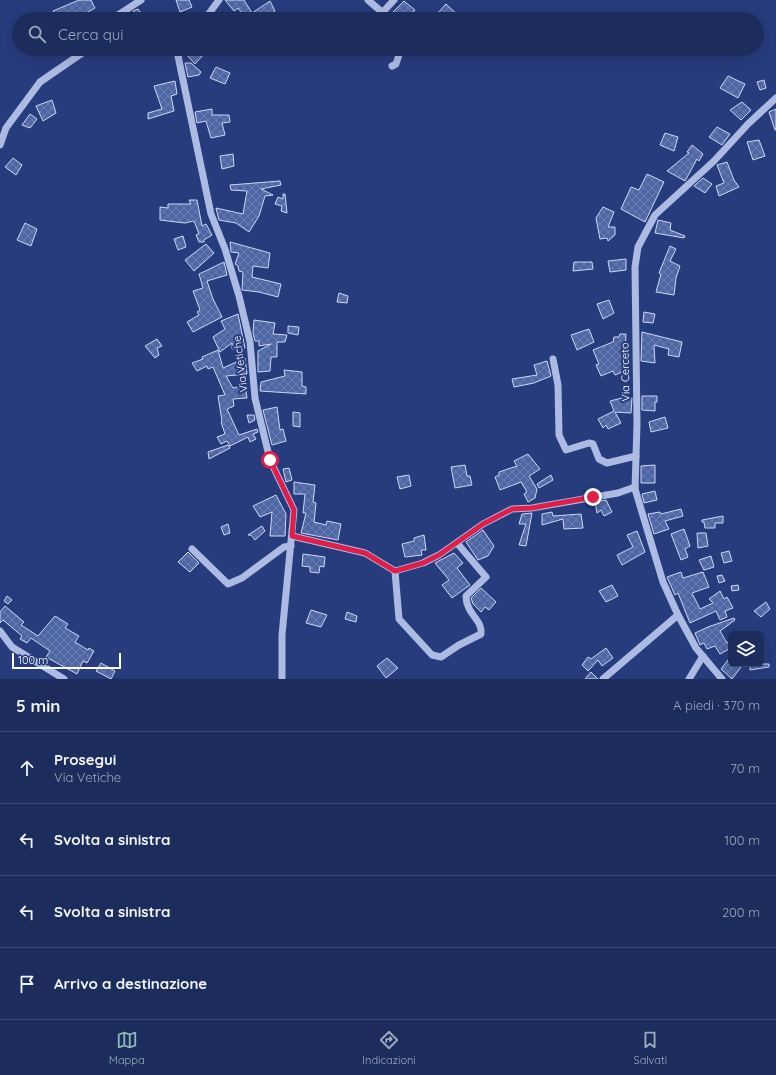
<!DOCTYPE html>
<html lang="it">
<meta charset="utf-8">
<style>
:root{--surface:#1c2d5d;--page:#293966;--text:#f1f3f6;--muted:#a0a8bc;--line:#3a4972;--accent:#8bbbb9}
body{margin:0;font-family:Quicksand,sans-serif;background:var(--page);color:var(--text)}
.controls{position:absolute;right:12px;bottom:12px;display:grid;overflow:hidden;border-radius:6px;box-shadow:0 4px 16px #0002}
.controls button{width:36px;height:36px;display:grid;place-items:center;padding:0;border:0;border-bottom:1px solid var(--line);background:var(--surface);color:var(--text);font:20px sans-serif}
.scale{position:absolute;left:12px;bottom:10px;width:109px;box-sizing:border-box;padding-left:4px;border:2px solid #fff;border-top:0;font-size:11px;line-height:14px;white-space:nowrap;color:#fff;-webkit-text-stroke:3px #263c7c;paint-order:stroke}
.stop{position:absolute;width:12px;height:12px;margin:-9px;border:3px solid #e11d48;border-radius:50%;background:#fff}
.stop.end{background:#e11d48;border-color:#fff;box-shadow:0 1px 4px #0008}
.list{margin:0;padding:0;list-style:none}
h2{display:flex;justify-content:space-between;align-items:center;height:52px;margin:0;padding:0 16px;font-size:17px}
h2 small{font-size:13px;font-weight:400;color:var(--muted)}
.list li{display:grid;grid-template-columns:26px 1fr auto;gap:12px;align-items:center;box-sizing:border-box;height:72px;padding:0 16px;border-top:1px solid var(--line)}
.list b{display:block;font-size:15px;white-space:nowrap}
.list p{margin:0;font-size:13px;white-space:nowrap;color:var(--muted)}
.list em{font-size:13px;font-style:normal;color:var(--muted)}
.icon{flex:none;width:22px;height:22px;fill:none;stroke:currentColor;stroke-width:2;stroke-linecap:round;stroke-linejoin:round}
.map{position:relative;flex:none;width:776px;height:679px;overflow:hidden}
.search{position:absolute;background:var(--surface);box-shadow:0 4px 16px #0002;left:12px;right:12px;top:12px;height:44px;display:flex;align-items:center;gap:10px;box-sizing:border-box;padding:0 14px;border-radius:22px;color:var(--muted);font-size:15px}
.sheet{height:340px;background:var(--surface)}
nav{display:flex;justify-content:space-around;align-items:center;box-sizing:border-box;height:56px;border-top:1px solid var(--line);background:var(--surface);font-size:11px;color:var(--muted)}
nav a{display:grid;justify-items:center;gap:2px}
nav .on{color:var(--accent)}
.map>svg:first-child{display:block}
.building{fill:url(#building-cross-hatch);stroke:#ced8f4}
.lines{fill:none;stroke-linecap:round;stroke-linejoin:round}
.minor{stroke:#abbbe4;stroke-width:7}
.route{stroke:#e11d48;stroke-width:5}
.labels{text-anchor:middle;stroke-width:4;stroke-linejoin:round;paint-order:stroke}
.street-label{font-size:11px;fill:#fff;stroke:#263c7c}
</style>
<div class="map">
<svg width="776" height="679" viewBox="0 0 776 679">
<defs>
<pattern id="building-cross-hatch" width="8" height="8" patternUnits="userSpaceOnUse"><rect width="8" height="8" fill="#4f66a5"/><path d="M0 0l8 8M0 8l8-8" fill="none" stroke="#697db2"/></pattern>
</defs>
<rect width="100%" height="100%" fill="#263c7c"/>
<g class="building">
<path d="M79 0H91L95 8 75 19H57L53 11Z"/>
<path d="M176 0H189L192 7 180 12Z"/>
<path d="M225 0H244L252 13 270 1 275 11 267 16 269 19H246L238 8 234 11Z"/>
<path d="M404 1 415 10 407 19H399L392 13Z"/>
<path d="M446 4 459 16 456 19H440L436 15Z"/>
<path d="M138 9 145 19H137L133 11Z"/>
<path d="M190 49H200L205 53 195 64 186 54Z"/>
<path d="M185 63H191L201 72 199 75 188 77Z"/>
<path d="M216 67 230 73 225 84 210 78Z"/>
<path d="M728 76 745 84 738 98 720 88Z"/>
<path d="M764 80 766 88 760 90 757 82Z"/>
<path d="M175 81 177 94 171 96 174 111 148 119V113L162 109 154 86Z"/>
<path d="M52 100 56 113 43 121 36 106Z"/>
<path d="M742 102 751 110 741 120 730 110Z"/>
<path d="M212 109V115H229L230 122 222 123 225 135 211 138 206 121 197 123 195 112Z"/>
<path d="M776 109V130H775L769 112Z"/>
<path d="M30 114 37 119 30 128 22 125Z"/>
<path d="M717 127 730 134 722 145 709 137Z"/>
<path d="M665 133 678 137 674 151 660 145Z"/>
<path d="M759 140 765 156 753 160 747 142Z"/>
<path d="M692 145 703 154 699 161 697 159 685 181 667 171 689 153 687 152Z"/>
<path d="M233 154 234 166 222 169 220 156Z"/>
<path d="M13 158 22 165 16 175 5 167Z"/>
<path d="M727 162 734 180 739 187 719 196 716 186 724 183 717 165Z"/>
<path d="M647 174 664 182 645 222 621 209 631 187 639 190Z"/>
<path d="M703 178 712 184 705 193 694 186Z"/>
<path d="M280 181 281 185 261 189 273 195 265 196 259 216 249 232 236 223 219 220 216 208 243 214 247 191 231 190 230 185Z"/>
<path d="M283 194H285L287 213 281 211 282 206 275 204 278 197 283 199Z"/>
<path d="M189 200H197L202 226 206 224 212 235 204 240V242H199L196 235 199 234 194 221 185 223 160 220V207L168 208V204H191Z"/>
<path d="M603 207 614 212 608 227H615V235L608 241 607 238 600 239 596 218Z"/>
<path d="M658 220 671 223 670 230 685 236 684 238 655 233Z"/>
<path d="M25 223 37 229 31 246 17 240Z"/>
<path d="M183 236 186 247 178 250 174 239Z"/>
<path d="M230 242 270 253 268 268 253 266 252 277 281 284 278 297 259 292 242 290 243 272 239 271 238 266 235 264 239 253 231 252Z"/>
<path d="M206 244 214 253 194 271 185 260Z"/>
<path d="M670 246 676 249 670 261 680 266 676 278 674 295 656 292 661 274 659 273Z"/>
<path d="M626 259V270L610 272 608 261Z"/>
<path d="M224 262 227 275 207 281 213 299 222 317 193 332 187 322 199 315 197 312 200 310 193 291 203 288 199 274Z"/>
<path d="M574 262H592L593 269 573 271Z"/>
<path d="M339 293 348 296 347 303 337 302Z"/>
<path d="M609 300 614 313 603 319 597 304Z"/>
<path d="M644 312 655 314 653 323 643 322Z"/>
<path d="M238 314 245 348 232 349V343L220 352 213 337 225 329 221 321Z"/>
<path d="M254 320 275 323 273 334 287 335 285 342H277V357H271L270 371 258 372V351L271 344 259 346V341H255L253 333Z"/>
<path d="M288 326 299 327 298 335 288 333Z"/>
<path d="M589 329 594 342 577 350 571 335Z"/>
<path d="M642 332 682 342 679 357 668 355 669 349 654 345 655 363 641 361Z"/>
<path d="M620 334H626L625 353 630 364 625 366 627 370 615 375 613 371 601 376 596 365 599 364 593 350 613 342 614 337H619Z"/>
<path d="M157 339 162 346 157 348 159 355 155 358 145 346Z"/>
<path d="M218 350 223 368 245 358 247 374 226 376 233 388 245 385 247 398 233 399 234 406 227 409 239 435 257 429 258 432 253 434 256 439 250 442 248 437 230 446 227 441 221 444 217 437 225 434 221 422 222 421 218 396 225 395 213 367 208 369 207 366 197 371 192 363 203 359 202 357Z"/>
<path d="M547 361 551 376 534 383 514 387 512 379 537 375 534 365Z"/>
<path d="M284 370 302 372V386L306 387V394L260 391 261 382 285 376Z"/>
<path d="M642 396H657V402H655V411L642 410Z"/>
<path d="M622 398H632L631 413 615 412 621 423 608 429 606 425 603 428 598 419 614 411 610 401Z"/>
<path d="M277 407 280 430 283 429 286 441 272 445 263 410Z"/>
<path d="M293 412 300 413V427L293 426Z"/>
<path d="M247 415H254L255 420 249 423Z"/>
<path d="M665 417 668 428 651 432 649 422Z"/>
<path d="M228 445 230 448 209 459 208 452Z"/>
<path d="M528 454 540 469 529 476 537 489 535 498 528 502 524 494 527 492 521 482 500 490 495 477 499 475V472L517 466 514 461Z"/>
<path d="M465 465 467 476H470L472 485 455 488 451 467Z"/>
<path d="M655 465V483H641V466Z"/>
<path d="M289 468 292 480 286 482 283 469Z"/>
<path d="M409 475 411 486 400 489 397 477Z"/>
<path d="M551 475 553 480 539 488 537 484Z"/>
<path d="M294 482 315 485 313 502 316 503 314 522 326 525 327 521 341 524 338 540 301 533 306 513H303L305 494H294Z"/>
<path d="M655 491 657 500 644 503 642 494Z"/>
<path d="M276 495 286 514 285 536H270L272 512 260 517 253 506Z"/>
<path d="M606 500 612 512 604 516 601 510 597 513 595 502Z"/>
<path d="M681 509 683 516 665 521 669 529 654 534 648 514 660 512 661 514Z"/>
<path d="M552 512 553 516 581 514 583 528 564 529 563 519 542 525V514Z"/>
<path d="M532 513 526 546 519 545 526 524H519L522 514Z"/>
<path d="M723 516V523H715V528H705L704 522H702V520Z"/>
<path d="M228 524 230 533 224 535 221 527Z"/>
<path d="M262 526 265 531 255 540 251 535H248Z"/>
<path d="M684 529 690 546 685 549 688 557 681 560 671 534Z"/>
<path d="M483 530 494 546 488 556 478 560 466 542Z"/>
<path d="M637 531 645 552 622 565 617 555 633 547 627 535Z"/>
<path d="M697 533H706L708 546 698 548Z"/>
<path d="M424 535 426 550H421L422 555 405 557 402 544 414 541V538Z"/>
<path d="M729 551 732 561 724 563 721 553Z"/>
<path d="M188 552 199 563 190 572 178 562Z"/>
<path d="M454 553 463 563 457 568 470 585 452 598 442 585 449 580 435 563Z"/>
<path d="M303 554 325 557 324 567 320 566 319 573 310 572V567L302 566Z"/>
<path d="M711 556 714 567 704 570 699 560Z"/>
<path d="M681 572 683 578 703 572 709 587 692 593 700 609 713 603 709 599 720 591 724 599 727 597 733 608 725 611 727 617 720 620 716 611 690 623 678 593 675 595 667 577Z"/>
<path d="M722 575 725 581 719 583 717 576Z"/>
<path d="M612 585 618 596 606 602 599 591Z"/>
<path d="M738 585 739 590 732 591 731 586Z"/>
<path d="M481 588 496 602 489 610 485 607 481 612 473 604 471 598Z"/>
<path d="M7 596 12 600 8 604 4 601Z"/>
<path d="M766 602 770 609 761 617 754 611Z"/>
<path d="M5 606 24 622 21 625 38 636 55 616 68 624 65 628 79 636 75 642 88 650 89 648 94 651 87 663 83 661 77 674 46 657 50 651 31 638 27 643 20 639 22 636 3 620 0 623V612Z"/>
<path d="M311 610 327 615 321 627 306 623Z"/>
<path d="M347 612 357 616 356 622 345 619Z"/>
<path d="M734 618 735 620 720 631 727 643 731 640V648L720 654 715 646 707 649 704 643 700 645 695 633 708 627Z"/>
<path d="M606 648 613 658 602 666 598 660 588 671 582 665 588 657 591 659Z"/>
<path d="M731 656V664H737L741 667 732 679 721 669Z"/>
<path d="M387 658 398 668 386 678 377 666Z"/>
<path d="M101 663 115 671 111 679 96 671Z"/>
<path d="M750 664H769V667L750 670Z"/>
<path d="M591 672 598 679H585Z"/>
</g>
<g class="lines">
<g class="minor">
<path d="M368 0 390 19"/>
<path d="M383 12 394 0"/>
<path d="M112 19 141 0"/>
<path d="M205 19 219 0"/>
<path d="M184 49 178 56 211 214 225 249 239 296 250 342 255 398 270 460 294 510 282 635V679"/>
<path d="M392 66 396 64 401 49"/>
<path d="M0 145 6 128 40 82 88 49"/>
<path d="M553 359 558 385 559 435 566 450 589 443 593 444 599 459 607 463 636 456"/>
<path d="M292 536 365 553 395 571 423 563 439 555 483 524 512 509 532 508 618 493 635 487"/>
<path d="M192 549 228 584 242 578 284 547 291 546"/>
<path d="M395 571 399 619 432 655 441 657 459 645 481 634C483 620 466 614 466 596L486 577 457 543"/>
<path d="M0 631 12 647 64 679"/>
<path d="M603 679 678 615"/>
<path d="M689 679 703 656"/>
<path d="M722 679 696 648 678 615 663 582 635 489 637 424 635 267 638 247 655 215 714 161 748 124 776 98"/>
</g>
</g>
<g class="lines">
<path class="route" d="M270 460 294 510 292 536 365 553 395 571 423 563 439 555 483 524 512 509 532 508 593 497"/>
</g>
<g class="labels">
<g class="street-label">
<text transform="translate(240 364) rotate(-97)" y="4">Via Vetiche</text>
<text transform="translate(625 372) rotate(-91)" y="4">Via Cerceto</text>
</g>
</g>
</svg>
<div class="controls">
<button><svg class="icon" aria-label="layers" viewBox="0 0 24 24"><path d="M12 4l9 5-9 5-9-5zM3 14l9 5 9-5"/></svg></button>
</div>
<div class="scale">100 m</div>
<div class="stop" style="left:270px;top:460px"></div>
<div class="stop end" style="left:593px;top:497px"></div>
<div class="search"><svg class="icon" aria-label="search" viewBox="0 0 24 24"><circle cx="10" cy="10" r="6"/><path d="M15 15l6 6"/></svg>Cerca qui</div>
</div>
<section class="sheet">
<h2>5 min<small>A piedi · 370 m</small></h2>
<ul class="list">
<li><svg class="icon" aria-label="ahead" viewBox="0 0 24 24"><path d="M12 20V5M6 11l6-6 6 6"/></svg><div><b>Prosegui</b><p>Via Vetiche</p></div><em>70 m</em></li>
<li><svg class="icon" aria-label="left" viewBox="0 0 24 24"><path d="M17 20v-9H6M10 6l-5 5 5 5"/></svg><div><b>Svolta a sinistra</b></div><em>100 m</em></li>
<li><svg class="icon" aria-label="left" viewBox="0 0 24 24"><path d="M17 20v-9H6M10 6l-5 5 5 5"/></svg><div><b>Svolta a sinistra</b></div><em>200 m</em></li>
<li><svg class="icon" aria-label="arrive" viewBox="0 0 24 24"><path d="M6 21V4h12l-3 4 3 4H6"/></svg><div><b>Arrivo a destinazione</b></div></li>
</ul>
</section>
<nav>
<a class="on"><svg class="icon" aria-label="map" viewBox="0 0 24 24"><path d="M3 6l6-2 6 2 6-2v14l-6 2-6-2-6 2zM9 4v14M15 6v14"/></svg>Mappa</a>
<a><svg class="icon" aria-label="directions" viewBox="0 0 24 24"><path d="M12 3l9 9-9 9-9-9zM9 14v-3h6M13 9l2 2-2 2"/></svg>Indicazioni</a>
<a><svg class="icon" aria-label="saved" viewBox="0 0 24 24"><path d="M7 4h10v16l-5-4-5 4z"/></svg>Salvati</a>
</nav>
